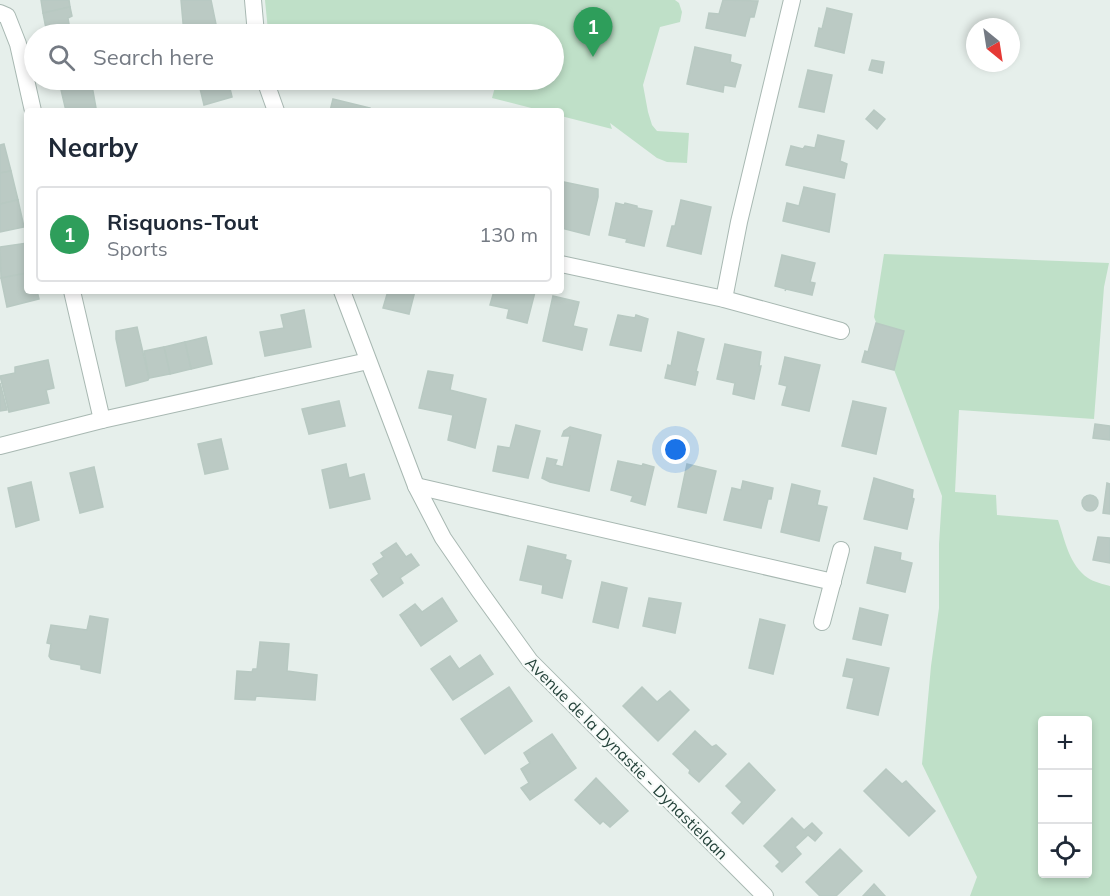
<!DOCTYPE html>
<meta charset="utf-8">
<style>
:root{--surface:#fff;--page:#f6f6f7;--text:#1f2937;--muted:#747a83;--line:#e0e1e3;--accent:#7f5249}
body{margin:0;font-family:Mulish,sans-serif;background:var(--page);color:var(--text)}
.controls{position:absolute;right:18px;bottom:18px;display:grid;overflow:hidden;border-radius:6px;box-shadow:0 3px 9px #0003}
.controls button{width:54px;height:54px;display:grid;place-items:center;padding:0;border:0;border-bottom:2px solid var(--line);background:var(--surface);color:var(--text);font:30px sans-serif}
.compass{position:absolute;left:966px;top:18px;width:54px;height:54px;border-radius:50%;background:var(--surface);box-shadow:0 3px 9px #0003;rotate:150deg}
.you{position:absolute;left:676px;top:450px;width:21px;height:21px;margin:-15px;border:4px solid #fff;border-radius:50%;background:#1a73e8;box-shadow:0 0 0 9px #1a73e833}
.badge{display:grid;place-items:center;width:39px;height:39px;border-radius:50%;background:var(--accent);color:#fff;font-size:20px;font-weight:700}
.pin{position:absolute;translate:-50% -50px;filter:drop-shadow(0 2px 3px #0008)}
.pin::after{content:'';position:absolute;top:32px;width:21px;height:18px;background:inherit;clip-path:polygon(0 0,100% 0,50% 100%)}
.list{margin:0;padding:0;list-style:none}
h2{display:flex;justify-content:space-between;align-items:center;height:78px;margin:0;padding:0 24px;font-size:26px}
h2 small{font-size:20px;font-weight:400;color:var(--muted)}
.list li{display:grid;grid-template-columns:39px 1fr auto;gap:18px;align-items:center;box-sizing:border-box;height:96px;margin:0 12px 12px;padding:0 12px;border:2px solid var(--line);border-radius:6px}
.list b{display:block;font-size:22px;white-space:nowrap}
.list p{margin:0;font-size:20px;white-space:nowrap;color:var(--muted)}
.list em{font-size:20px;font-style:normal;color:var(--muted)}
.icon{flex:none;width:33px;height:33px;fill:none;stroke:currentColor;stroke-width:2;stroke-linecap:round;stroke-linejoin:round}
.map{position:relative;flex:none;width:1110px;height:896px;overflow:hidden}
.search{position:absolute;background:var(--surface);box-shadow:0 3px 9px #0003;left:24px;top:24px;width:540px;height:66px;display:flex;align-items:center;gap:15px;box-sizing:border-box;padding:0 21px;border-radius:33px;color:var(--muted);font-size:22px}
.panel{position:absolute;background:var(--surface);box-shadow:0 3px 9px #0003;left:24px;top:108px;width:540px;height:186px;border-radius:6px}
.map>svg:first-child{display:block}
.green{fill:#bfe0c8;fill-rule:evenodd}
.building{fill:#bbcac4;stroke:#b8c9c2;stroke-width:1.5}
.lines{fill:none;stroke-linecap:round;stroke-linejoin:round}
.minor-casing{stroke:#a8b8b2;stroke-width:18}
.minor{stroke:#fff;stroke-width:16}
.labels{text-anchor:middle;stroke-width:4.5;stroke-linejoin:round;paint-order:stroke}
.street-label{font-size:16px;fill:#24423a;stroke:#f7fbf9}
</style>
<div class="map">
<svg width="1110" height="896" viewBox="0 0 1110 896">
<rect width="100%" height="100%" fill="#e6efeb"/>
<g class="green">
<path d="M265 0H675L679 3 682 12 680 22 660 27 643 85 648 112 652 125 657 131 689 133 687 163 667 162 657 158 610 123 612 129 561 116V111H543L492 98 495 87 463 80H554V34H281L268 31Z"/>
<path d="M884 254 1109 263 1104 287 1094 419 959 410 955 492 996 495 997 515 1058 520C1065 540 1069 565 1088 578 1094 582 1103 584 1110 586V896H970L977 877 922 764 931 666 939 608V544L942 496 874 317ZM1042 720H1088V874H1042Z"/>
</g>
<g class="building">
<path d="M41 0H69L70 7 43 13Z"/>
<path d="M181 0H211L218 34H184Z"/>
<path d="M723 0 758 1 754 17H750L745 36 706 28 709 13 719 14Z"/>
<path d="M70 7 72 16 68 18 70 30 47 34 43 13Z"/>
<path d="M827 8 852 14 844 53 815 46 819 28 822 29Z"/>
<path d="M77 29 78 34H52L70 30Z"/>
<path d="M695 47 731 55 730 62 741 65 735 87 724 85 723 92 687 84Z"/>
<path d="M872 60 884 62 882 73 869 70Z"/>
<path d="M808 70 832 75 824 112 799 107Z"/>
<path d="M65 80H91L96 108 85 111H66L59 81Z"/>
<path d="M198 80H228L232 97 204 105Z"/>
<path d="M333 99 370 108 369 111H330Z"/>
<path d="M874 110 885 119 877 129 866 119Z"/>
<path d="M818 135 844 141 840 161 847 164 844 178 786 165 791 146 803 149 805 146 815 148Z"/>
<path d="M4 144 11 171 0 173V145Z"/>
<path d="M11 171 18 200 0 204V173Z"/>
<path d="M564 182 598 189V197L589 235 561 228V189Z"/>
<path d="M804 187 835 194 829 232 783 221 787 203 799 206Z"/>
<path d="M18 200 24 227 0 232V204Z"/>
<path d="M681 200 711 207 701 254 667 246 672 226H675Z"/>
<path d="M616 203 624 205 625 203 637 206V208L652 211 644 246 626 242 627 239 609 235Z"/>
<path d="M27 243V273L1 278 0 247Z"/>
<path d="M782 255 815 263 810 282 815 283 812 295 786 289 785 291 786 289 775 286Z"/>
<path d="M27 273V291H37L39 299 7 307 1 278Z"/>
<path d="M388 291H415L409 314 383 308Z"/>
<path d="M494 291 535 292 527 323 507 318 509 309 490 305Z"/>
<path d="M553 296 579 302 573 326 587 329 582 350 543 341Z"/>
<path d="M304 310 311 347 265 356 260 332 284 328 281 315Z"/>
<path d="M618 315 635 318 636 315 648 319 641 351 610 345Z"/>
<path d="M876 323 904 331 894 370 862 362 865 351 868 352Z"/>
<path d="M137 327 149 378 148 380 126 386 116 339V331Z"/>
<path d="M678 332 704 339 696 371 698 372 695 385 665 378 668 365 671 366Z"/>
<path d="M206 337 212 364 191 369 185 342Z"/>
<path d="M185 342 191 369 170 374 164 347Z"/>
<path d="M725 344 761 352 759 366H761L754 399 733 394 735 383 717 379Z"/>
<path d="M164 347 170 374 149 378 144 351Z"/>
<path d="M785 357 820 365 809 411 782 405 787 386 779 384Z"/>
<path d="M48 360 54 388 46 390 49 403 9 412 0 376 15 373V367Z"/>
<path d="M428 371 453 375 450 390 486 399 475 448 448 440 453 415 419 408Z"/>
<path d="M0 383 7 410 0 411Z"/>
<path d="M339 401 345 426 309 434 302 409Z"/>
<path d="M853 401 886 408 876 454 842 446Z"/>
<path d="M1095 424 1110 426V440L1093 438Z"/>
<path d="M516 425 540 431 528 478 493 471 498 446 510 448Z"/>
<path d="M570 427 601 435 589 491 550 482 542 478 547 458 557 460 555 465 563 467 570 436H562L564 431Z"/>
<path d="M221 439 228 469 205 474 198 444Z"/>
<path d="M618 461 642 466 643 464 654 467 645 505 631 501 633 496 611 490Z"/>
<path d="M346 464 349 478 364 474 370 499 330 508 322 470Z"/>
<path d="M687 464 716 471 706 513 678 507Z"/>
<path d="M94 467 103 507 80 513 70 473Z"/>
<path d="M874 478 913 490 912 498 914 499 907 529 864 519Z"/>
<path d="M743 481 773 488 771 499H768L761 528 724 520 732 488 741 490Z"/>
<path d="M31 482 39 520 16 527 8 488Z"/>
<path d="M1107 483 1110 484V514L1103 513Z"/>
<path d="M792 484 820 491 817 505 827 507 819 541 781 532Z"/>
<circle cx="1090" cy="503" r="8"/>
<path d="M1098 537 1110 538V563L1093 560Z"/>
<path d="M396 543 406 557 411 554 419 565 400 578 403 583 383 597 371 580 379 574 373 564 384 557 381 553Z"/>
<path d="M528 546 566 555 565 559 571 561 562 598 542 593 543 585 520 580Z"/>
<path d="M875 547 901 553 900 560 912 563 905 592 867 583Z"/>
<path d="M602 582 627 588 618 628 593 622Z"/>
<path d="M442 598 457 621 421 646 400 615 415 604 422 612Z"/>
<path d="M649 598 681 603 675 633 643 626Z"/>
<path d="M860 608 888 615 881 645 853 639Z"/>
<path d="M90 616 108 619 100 673 81 669V665L51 659 49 656 51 644 47 643 51 625 87 630Z"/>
<path d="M760 619 785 625 773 674 749 668Z"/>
<path d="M260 642 289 644 287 671 317 675 315 700 256 696 255 700 235 699 237 671 252 672 253 669H257Z"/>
<path d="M480 655 493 674 453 700 431 669 450 656 459 669Z"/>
<path d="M847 659 889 668 878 715 847 708 854 678 843 676Z"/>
<path d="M509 687 532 721 485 754 461 719Z"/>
<path d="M642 687 657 702 670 691 689 710 658 741 623 706Z"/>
<path d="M695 731 712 747 716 745 726 754 699 782 689 773 690 770 673 754Z"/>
<path d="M552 734 576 768 530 800 521 788 529 783 521 769 530 763 524 753Z"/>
<path d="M749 763 775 790 743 824 732 813 742 802 726 786Z"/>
<path d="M886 769 902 784 906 781 935 811 909 836 864 791Z"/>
<path d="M596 778 628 811 610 827 603 821 600 824 575 800Z"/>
<path d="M792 818 804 830 812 823 822 833 815 841 808 835 795 847 801 854 782 872 776 866 780 862 764 846Z"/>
<path d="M840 849 862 871 836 896H820L806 882Z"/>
<path d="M874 884 885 896H863Z"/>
</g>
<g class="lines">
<g class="minor-casing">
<g id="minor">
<path d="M253 0 256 34"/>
<path d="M0 13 7 16 18 44 33 111"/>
<path d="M265 80 276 111"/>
<path d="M561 264 724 299 841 331"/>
<path d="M72 291 102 420"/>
<path d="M342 291 416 486 443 538 478 589 530 661 765 896"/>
<path d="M724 299 739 222 792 0"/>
<path d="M0 446 102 420 368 361"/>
<path d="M416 486 833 582"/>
<path d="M822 622 841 550"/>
</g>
</g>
<use href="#minor" class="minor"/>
</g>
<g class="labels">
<g class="street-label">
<text transform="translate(627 758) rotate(45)" y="6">Avenue de la Dynastie - Dynastielaan</text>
</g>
</g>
</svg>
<div class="controls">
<button>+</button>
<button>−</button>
<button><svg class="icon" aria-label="locate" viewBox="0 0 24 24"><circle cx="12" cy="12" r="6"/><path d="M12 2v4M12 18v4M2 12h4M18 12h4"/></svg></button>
</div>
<svg class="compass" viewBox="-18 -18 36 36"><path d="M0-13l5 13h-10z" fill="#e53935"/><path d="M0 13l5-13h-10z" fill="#747a83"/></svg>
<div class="you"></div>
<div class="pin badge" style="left:593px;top:57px;background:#2e9e5b">1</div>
<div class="search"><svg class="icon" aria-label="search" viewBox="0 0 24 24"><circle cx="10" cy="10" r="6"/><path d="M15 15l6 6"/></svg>Search here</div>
<section class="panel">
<h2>Nearby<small></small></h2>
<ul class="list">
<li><span class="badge" style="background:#2e9e5b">1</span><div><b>Risquons-Tout</b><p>Sports</p></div><em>130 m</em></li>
</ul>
</section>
</div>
